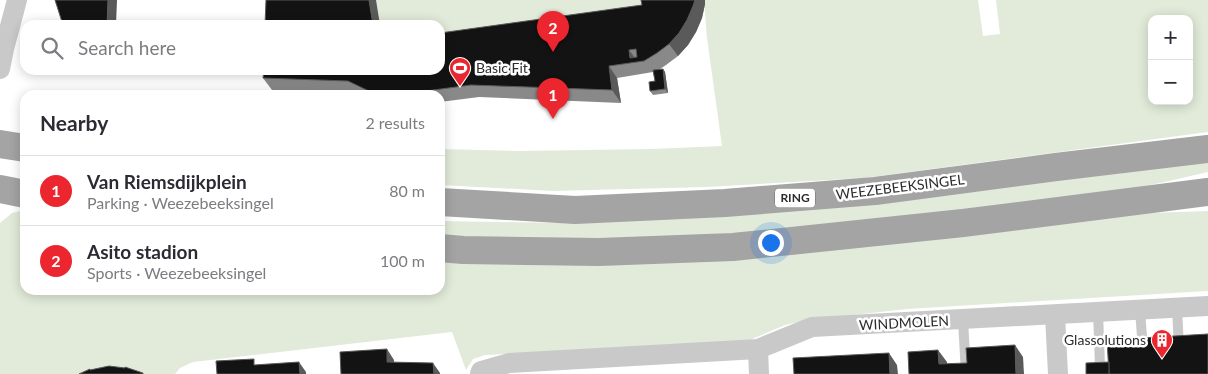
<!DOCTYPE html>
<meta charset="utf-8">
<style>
:root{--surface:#fff;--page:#f2f2f3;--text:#2b2b33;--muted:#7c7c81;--line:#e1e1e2;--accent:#ec262e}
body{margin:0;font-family:Lato,sans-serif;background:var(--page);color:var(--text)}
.controls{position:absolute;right:15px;top:15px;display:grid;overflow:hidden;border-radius:10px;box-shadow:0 2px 12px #0003}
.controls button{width:45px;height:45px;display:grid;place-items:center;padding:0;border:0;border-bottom:1px solid var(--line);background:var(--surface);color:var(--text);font:25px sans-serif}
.you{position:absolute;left:770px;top:242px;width:18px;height:18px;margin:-12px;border:4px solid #fff;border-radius:50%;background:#1a73e8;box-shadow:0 0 0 8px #1a73e833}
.badge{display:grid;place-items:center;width:32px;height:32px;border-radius:50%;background:var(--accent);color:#fff;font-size:16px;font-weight:700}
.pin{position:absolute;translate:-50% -41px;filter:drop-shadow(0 1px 2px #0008)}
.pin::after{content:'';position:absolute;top:26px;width:18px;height:15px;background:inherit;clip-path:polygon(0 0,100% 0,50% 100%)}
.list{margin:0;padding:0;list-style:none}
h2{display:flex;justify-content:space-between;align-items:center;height:65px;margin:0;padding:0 20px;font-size:21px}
h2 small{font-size:16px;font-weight:400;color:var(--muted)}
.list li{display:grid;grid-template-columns:32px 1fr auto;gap:15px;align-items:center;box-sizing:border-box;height:70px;padding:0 20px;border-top:1px solid var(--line)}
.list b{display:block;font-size:19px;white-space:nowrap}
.list p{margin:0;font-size:16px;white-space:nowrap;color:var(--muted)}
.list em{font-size:16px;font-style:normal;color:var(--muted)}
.icon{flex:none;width:28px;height:28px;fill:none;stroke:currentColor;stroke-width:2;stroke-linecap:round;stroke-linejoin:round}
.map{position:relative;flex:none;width:1208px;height:374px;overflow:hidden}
.search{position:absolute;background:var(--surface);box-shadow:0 2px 12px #0003;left:20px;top:20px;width:425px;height:55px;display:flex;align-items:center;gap:12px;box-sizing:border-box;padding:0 18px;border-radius:15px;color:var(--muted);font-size:19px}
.panel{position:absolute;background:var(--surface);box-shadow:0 2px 12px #0003;left:20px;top:90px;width:425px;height:205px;border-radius:15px}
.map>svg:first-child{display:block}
.green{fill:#e2ebd9;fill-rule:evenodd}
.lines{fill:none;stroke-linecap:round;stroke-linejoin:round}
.service{stroke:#c9c9c9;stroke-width:10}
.minor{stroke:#c9c9c9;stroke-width:20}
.primary{stroke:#a4a4a4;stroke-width:28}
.wall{fill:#898989}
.shaded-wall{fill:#5a5a5a}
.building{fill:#131313;stroke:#5a5a5a;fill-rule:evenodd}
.labels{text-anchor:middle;stroke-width:5;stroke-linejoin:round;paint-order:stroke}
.shield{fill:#fff;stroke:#6b6b6b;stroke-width:1}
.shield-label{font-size:12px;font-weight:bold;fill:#2c2c2c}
.poi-label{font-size:14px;fill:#2c2c2c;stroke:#fff;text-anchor:start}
.street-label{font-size:14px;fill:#2c2c2c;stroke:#fff}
</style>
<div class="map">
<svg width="1208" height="374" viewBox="0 0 1208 374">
<rect width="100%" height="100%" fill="#fff"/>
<g class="green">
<path d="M331 0H693L388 95 440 70V25H334Z"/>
<path d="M704 0H978L983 36 1000 34 996 0H1208V132L864 178 707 187 553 191 440 185V149L519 151 652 149 722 146 707 38ZM1152 19H1189V101H1152Z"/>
<path d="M1208 161V172L1160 183 1078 199 849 226 654 240 440 238V221L561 223 675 216Z"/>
<path d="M25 210V290H440V259L1122 214 1208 211V291L907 309 808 320 785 325 745 342 485 355 473 359 466 370 452 332 193 362 180 368 175 374H0V223L12 213Z"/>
</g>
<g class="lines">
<g class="service">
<path d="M1177 308 1179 348"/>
<path d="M1140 310 1143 350"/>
<path d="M1098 312 1100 367"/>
<path d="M963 320 966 374"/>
</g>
<g class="minor">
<path d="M0 69 4 49 17 0"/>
<path d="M1055 315 1058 374"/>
<path d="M758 349 759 374"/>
<path d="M480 374 481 371 509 363 758 349 812 327 1208 306"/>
</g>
<g class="primary">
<path d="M0 144 25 148"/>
<path d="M0 189 25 194"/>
<path d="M440 202 575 210 725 203 875 191 1056 167 1208 149"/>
<path d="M440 248 463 250 599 252 733 247 963 223 1208 192"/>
</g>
</g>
<path class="wall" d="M641 0H705V4L702 18 696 32 688 45 678 56 666 65 660 69H663L665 72 668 93 653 95 650 91 655 81 653 72 617 78 621 103 479 97 440 102V95H361L356 93 272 90 263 78 642 5Z"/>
<g class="shaded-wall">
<path d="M108 0H117L116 25H107Z"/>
<path d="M369 0H376L380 25H373Z"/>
<path d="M695 0H705V4L702 18 696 32 688 45 678 56 669 44Z"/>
<path d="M629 50 638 62 630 58Z"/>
<path d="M609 66 617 78 621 103 612 90Z"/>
<path d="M663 69 665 72 668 93 665 89Z"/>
<path d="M1015 345 1023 357 1024 374H1016Z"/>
<path d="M387 349 394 360V372L387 362Z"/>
<path d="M938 350 947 362V374L939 364Z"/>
<path d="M889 353 897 365 898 374H890Z"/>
<path d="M299 362 306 372V374H300Z"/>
<path d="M433 363 440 373V374H434Z"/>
</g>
<g class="building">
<path d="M55 0H108L107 25H63Z"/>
<path d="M266 0H369L373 25H265Z"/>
<path d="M641 0H695L693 6 687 20 679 33 669 44 657 53 644 61 609 66 612 90 471 85 396 95H382L373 93 348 81 263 78 264 70H440V33L642 5ZM636 49 637 57 630 58 629 50Z"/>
<path d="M663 69 665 89 650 91 649 82 655 81 653 70Z"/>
<path d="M1208 334V374H1109L1107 340Z"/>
<path d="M1015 345 1016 374H909L908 352 938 350 939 364 967 363 966 348Z"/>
<path d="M387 349V362L433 363 434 374H341L340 352Z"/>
<path d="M889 353 890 374H794L793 358Z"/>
<path d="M254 359V365L299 362 300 374H217L216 361Z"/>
<path d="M1109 362V374H1086V363Z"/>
<path d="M109 366 125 368V367L143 373V374H79L90 369V370Z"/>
</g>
<defs>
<g id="stadium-pin" transform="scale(1.125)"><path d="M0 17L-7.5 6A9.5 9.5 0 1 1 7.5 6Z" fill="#ec262e" stroke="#fff"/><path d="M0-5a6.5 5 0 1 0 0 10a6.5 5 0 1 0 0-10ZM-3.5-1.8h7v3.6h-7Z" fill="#fff"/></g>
<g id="building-pin" transform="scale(1.125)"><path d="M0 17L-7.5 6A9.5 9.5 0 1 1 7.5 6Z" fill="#ec262e" stroke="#fff"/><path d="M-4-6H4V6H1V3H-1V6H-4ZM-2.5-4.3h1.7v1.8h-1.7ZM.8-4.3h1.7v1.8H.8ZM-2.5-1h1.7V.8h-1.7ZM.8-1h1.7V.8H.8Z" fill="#fff"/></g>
</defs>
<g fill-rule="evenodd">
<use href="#stadium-pin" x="460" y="68"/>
<use href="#building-pin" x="1162" y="340"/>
</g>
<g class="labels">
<rect class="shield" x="775" y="188.5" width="40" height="19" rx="4"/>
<g class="shield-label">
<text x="795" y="202">RING</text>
</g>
<g class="poi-label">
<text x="476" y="73">Basic Fit</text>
<text x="1146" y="345" text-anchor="end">Glassolutions</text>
</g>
<g class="street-label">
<text transform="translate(900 187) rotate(-7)" y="5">WEEZEBEEKSINGEL</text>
<text transform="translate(904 323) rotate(-3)" y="5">WINDMOLEN</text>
</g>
</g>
</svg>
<div class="controls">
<button>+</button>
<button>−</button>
</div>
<div class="you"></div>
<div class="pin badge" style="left:553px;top:119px">1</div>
<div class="pin badge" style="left:553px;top:52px">2</div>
<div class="search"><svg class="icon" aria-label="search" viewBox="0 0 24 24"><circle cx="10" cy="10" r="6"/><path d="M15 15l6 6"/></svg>Search here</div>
<section class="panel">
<h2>Nearby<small>2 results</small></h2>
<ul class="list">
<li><span class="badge">1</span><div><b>Van Riemsdijkplein</b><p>Parking · Weezebeeksingel</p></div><em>80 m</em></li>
<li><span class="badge">2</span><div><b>Asito stadion</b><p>Sports · Weezebeeksingel</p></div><em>100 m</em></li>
</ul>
</section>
</div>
